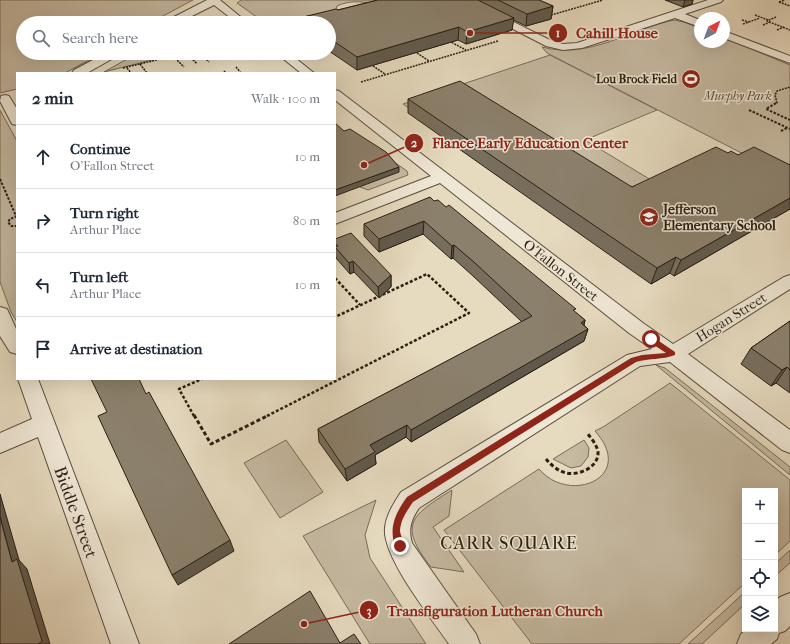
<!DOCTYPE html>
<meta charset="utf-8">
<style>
:root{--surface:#fff;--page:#f2f2f3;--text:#1f2937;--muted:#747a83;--line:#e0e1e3}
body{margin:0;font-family:"IM FELL French Canon",serif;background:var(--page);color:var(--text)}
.controls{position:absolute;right:12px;bottom:12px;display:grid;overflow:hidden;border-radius:0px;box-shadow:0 4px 16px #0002}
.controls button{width:36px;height:36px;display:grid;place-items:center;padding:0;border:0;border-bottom:1px solid var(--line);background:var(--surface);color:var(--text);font:20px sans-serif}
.compass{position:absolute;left:694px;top:12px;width:36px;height:36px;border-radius:50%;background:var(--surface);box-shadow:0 4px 16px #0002;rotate:41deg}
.stop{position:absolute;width:12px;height:12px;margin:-9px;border:3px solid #8f2418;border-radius:50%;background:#fff}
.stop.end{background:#8f2418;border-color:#fff;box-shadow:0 1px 4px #0008}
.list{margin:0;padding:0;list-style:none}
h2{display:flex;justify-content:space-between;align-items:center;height:52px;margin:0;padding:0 16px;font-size:17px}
h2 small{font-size:13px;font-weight:400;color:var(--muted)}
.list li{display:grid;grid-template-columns:26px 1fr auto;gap:12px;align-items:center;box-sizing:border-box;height:64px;padding:0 16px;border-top:1px solid var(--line)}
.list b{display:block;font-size:15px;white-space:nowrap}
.list p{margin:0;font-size:13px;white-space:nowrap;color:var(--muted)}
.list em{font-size:13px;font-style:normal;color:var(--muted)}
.icon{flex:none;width:22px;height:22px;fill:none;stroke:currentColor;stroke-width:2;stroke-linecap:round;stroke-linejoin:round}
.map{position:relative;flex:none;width:790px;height:644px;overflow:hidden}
.search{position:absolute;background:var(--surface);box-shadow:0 4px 16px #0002;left:16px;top:16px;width:320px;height:44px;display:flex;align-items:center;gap:10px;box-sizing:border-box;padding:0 14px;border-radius:22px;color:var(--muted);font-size:15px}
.panel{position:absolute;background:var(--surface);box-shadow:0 4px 16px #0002;left:16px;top:72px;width:320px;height:308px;border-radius:0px}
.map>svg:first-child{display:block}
.green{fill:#c6baa2;stroke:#786c5a}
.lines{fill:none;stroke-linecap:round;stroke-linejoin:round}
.street-casing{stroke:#584e3e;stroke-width:2}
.path-far3{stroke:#291f13;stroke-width:1.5;stroke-dasharray:2 1;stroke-linecap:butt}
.path-far2{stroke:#291f13;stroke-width:2;stroke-dasharray:2.5 1.5;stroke-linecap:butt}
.path-far1{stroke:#291f13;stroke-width:2.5;stroke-dasharray:3 2;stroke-linecap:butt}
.path{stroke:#291f13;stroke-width:3;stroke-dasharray:4 2.5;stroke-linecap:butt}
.street{fill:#efe7d5;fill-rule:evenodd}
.wall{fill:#786e5d;stroke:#291f13}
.shaded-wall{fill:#615a4c;stroke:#291f13}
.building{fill:#8b806c;stroke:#291f13}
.route{fill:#8f2418}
.labels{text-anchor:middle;stroke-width:3;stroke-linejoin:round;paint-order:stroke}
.far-poi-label{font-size:12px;font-weight:bold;fill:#291f13;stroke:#efe7d5;text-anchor:end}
.far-park-label{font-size:12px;font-style:italic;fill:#584e3e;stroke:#efe7d5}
.poi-label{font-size:14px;font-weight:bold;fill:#291f13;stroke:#efe7d5;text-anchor:start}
.street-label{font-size:14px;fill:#291f13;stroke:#efe7d5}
.near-street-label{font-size:17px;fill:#291f13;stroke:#efe7d5}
.near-neighbourhood-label{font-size:18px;letter-spacing:1px;fill:#291f13;stroke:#efe7d5}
.leader{fill:none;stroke:#8f2418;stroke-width:1.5}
.callout-dot{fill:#8f2418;stroke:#efe7d5;stroke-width:1.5}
.mark-label{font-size:12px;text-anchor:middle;font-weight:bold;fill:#fff}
.callout-label{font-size:15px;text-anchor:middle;font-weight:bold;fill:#8f2418;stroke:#efe7d5;stroke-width:3;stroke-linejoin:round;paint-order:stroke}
</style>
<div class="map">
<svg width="790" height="644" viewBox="0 0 790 644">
<rect width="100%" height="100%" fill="#e6dabf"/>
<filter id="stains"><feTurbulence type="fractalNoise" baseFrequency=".005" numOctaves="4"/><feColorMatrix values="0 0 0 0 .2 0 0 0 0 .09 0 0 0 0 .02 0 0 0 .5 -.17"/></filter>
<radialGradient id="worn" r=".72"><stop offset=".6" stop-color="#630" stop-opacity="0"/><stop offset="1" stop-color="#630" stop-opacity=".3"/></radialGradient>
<g class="green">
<path d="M0 0H193L150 23H23V53H102L65 73H17V89L0 93Z"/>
<path d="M241 0H391C385 1 378 3 372 3 359 2 350 0 337 6L336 9 339 13 299 23H265L237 3Z"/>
<path d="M674 20 684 22 700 28V42H724V38L790 65V178L547 53 542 47C589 60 630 29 674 20Z"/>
<path d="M138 53H180L104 72Z"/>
<path d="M550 55 657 110 585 140 661 186 641 196 413 111 403 104Z"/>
<path d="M0 110 17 141V322L11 312 0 282Z"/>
<path d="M386 152 394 162 407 171 408 175 368 190 360 187Z"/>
<path d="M656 365 665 368 790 467V475Z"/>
<path d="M670 383 790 480V541L775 555V491H745V583L679 644H532L444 530 539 469C569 505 637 478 595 431L603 427Z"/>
<path d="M286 440 323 492 280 518 244 463Z"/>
<path d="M584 440 589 448 588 457 581 466 571 468 553 459Z"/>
<path d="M452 490 449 516 433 527 464 572 431 567C397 524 412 515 452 490Z"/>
<path d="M376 500 365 535 370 558 426 644H370L303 536Z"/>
<path d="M790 550V563L775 576V564Z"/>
<path d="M745 592V604L702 644H688Z"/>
</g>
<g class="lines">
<g class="street-casing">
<g id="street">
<path d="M207 0H220L248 23H237L214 5 178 23H165L166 21Z"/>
<path d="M456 0H469L554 42 563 44 577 43 708 0H723L721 2 685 14 700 20V27L675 18 582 48 563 50 546 46Z"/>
<path d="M724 31 790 56V63L724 38Z"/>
<path d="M106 53H121L119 55 87 73H72L74 70Z"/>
<path d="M276 53H289L314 73H301Z"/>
<path d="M335 90 339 91 643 323 673 344 784 277 790 275V289L688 354 790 430V453L782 450 670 362 640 366 419 508C411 520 408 529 412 543L476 634 480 644H449C432 619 382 557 385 528 386 515 394 503 401 492L627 355 652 349 629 333 440 183 335 224V213L431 176 335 100Z"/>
<path d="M5 95 9 96 17 109V125L12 124 0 101 1 96Z"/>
<path d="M0 307 7 309 17 331V354L10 352 0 336Z"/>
<path d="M18 379H38L139 644H111L38 437 0 453V433L32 419Z"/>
<path d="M790 593V626L785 631 779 633 777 639 771 644H737L741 634 747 629H775V602L780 597Z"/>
</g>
</g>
<g class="path-far3">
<path d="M779 2 790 6"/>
<path d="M779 2 785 0"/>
<path d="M755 15 768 20"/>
<path d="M548 16 603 0"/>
<path d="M776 17 767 21 790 30"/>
<path d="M742 20 749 22"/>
<path d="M743 24 760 18"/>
<path d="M763 25 770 22"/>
<path d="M777 30 784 27"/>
<path d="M449 41 466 50"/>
<path d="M187 53 197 64"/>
<path d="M200 53 209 62"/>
<path d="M417 53 429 61"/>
<path d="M173 56 184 67"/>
<path d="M140 64 147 73"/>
<path d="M373 66 385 74"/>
<path d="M236 67 241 73"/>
<path d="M123 68 185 53"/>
<path d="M127 68 131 73"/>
<path d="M224 71 226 73"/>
<path d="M361 82 498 41"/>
<path d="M774 104 777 103 775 95 777 91 790 87"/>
</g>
<g class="path-far2">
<path d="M776 103 766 109 790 120"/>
<path d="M749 110 790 129"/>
<path d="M781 131 787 128"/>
<path d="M0 179 16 216"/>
<path d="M17 216 10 219 8 222 11 226H17"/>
</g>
<g class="path-far1">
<path d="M335 278 360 305"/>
<path d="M194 416 179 389 202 379"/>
<path d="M267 416 469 313 427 274 335 317"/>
</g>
<g class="path">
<path d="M194 415 211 444 269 415"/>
<path d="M546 459C551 465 558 471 566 473 579 476 599 467 598 452 597 445 591 438 587 433"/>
</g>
<use href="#street" class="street"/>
</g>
<g class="wall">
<path d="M378 0H539L553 6 551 19 526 26 513 20 512 30 466 44 458 40 357 70 329 51V23H299V18L338 10Z"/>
<path d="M665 0H693L692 4 683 7Z"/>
<path d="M408 99 632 187 728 153 790 165V209L674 276 670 273 651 284 408 113Z"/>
<path d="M434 201 585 320 584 325 588 329 584 341 411 442 406 437 375 455 376 464 347 481 319 442 318 429 522 322 473 276 453 258 451 259 423 234 379 252 364 236V224Z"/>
<path d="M335 239 391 275V287L379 298 354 272 350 274 336 258 335 253Z"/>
<path d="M790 321V393L776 383 771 386 741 364 751 348Z"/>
</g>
<g class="shaded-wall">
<path d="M685 0H693L692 4 683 7Z"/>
<path d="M553 6 551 19 526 26 527 14Z"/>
<path d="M514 18 512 30 466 44 467 32Z"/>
<path d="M459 27 458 40 357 70V57Z"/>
<path d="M399 167V172L335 196V190Z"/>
<path d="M790 198V209L674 276 681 260Z"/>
<path d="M424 221 423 234 379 252V239Z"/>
<path d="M454 245 453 258 451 259 452 246Z"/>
<path d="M676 257 670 273 651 284 657 268Z"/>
<path d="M353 261 354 272 350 274 349 263Z"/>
<path d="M391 275V287L379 298 378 287Z"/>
<path d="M585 320 582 332 588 329 584 341 411 442V430Z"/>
<path d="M787 367 776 383 771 386 782 370Z"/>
<path d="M407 425 406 437 375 455 376 464 347 481 345 469 370 445Z"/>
<path d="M0 494 19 560 27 569 50 644H38L12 562 0 517Z"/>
<path d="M230 540 234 551 178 585 172 575Z"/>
</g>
<g class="building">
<path d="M378 0H478L514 18 467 32 459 27 357 57 329 38V23H306L299 18 336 9 338 10Z"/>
<path d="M498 0H539L553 6 527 14Z"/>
<path d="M460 81 632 187 716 147 728 153 731 151 738 155 754 147 790 165V198L681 260 676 257 657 268 408 99Z"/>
<path d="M335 123 344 131 350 129 386 152 399 167 335 190Z"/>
<path d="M430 197 434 201 438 200 446 207 449 205 576 309 573 310 585 320 581 323 588 329 411 430 407 425 370 445 375 452 345 469 318 429 532 316 475 263 454 245 452 246 424 221 379 239 364 224Z"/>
<path d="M351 233 391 275 378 287 353 261 349 263 335 247 338 246 335 243V239Z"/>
<path d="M790 321V370L787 367 782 370 751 348Z"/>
<path d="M91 379H139L146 394 149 392 230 540 172 575 98 416 107 412Z"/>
<path d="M0 517 12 562 17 559 42 641 38 644H0Z"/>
<path d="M310 591 340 643 354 634 361 644H229Z"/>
</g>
<path class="route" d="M648 337H653L675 352V355C662 360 649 358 636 362L413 502C407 511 401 519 400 530 400 536 405 543 403 549L400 550 396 549C388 528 395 514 407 497L631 358 642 355 666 353 648 341Z"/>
<defs>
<g id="stadium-disc" transform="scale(1)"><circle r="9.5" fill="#8f2418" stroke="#efe7d5"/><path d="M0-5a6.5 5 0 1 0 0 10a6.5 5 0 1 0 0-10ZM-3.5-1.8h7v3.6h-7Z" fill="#fff"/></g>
<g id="school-disc" transform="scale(1)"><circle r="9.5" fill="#8f2418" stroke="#efe7d5"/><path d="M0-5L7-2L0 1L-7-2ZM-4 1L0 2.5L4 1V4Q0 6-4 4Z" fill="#fff"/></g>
</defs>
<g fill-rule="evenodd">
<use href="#stadium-disc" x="691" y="79"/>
<use href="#school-disc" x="649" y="217"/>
</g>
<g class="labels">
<g class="far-poi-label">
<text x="677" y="83">Lou Brock Field</text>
</g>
<g class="far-park-label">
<text x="738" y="100">Murphy Park</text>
</g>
<g class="poi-label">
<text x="663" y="214">Jefferson<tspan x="663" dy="16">Elementary School</tspan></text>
</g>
<g class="street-label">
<text transform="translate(561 270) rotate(38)" y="5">O'Fallon Street</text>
<text transform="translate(731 317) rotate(-32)" y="5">Hogan Street</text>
</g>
<g class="near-street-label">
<text transform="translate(76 512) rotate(70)" y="6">Biddle Street</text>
</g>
<g class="near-neighbourhood-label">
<text x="509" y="549">CARR SQUARE</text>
</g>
</g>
<path class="leader" d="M470 33L558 33M364 165L414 143M304 624L369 610"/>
<g class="callout-dot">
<circle cx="470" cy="33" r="4"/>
<circle cx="364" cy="165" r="4"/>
<circle cx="304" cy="624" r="4"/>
<circle cx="558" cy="33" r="10"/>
<circle cx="414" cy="143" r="10"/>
<circle cx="369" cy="610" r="10"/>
</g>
<g class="mark-label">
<text x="558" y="37">1</text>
<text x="414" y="147">2</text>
<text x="369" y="615">3</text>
</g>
<g class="callout-label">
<text x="617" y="38">Cahill House</text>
<text x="530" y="148">Flance Early Education Center</text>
<text x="495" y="616">Transfiguration Lutheran Church</text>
</g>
<rect width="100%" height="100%" filter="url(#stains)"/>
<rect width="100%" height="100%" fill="url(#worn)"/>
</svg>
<div class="controls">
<button>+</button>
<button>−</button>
<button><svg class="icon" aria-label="locate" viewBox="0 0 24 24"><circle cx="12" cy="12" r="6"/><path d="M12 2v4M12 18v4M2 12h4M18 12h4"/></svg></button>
<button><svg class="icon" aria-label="layers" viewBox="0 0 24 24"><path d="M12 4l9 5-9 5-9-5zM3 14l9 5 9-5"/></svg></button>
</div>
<svg class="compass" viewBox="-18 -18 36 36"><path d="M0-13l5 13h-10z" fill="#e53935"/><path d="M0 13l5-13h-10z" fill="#747a83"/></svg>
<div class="stop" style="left:651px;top:339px"></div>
<div class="stop end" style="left:400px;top:546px"></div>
<div class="search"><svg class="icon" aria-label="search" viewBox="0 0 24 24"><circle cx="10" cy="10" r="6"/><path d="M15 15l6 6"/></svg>Search here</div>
<section class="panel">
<h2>2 min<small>Walk · 100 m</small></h2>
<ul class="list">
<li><svg class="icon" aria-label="ahead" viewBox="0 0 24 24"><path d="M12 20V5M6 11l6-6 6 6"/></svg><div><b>Continue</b><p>O'Fallon Street</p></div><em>10 m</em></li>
<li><svg class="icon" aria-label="right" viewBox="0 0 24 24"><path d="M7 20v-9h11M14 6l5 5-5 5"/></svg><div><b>Turn right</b><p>Arthur Place</p></div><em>80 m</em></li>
<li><svg class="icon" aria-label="left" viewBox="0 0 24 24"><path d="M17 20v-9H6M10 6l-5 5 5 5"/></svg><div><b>Turn left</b><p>Arthur Place</p></div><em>10 m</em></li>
<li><svg class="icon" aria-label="arrive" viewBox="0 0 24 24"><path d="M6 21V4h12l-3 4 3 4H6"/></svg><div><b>Arrive at destination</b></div></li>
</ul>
</section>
</div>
